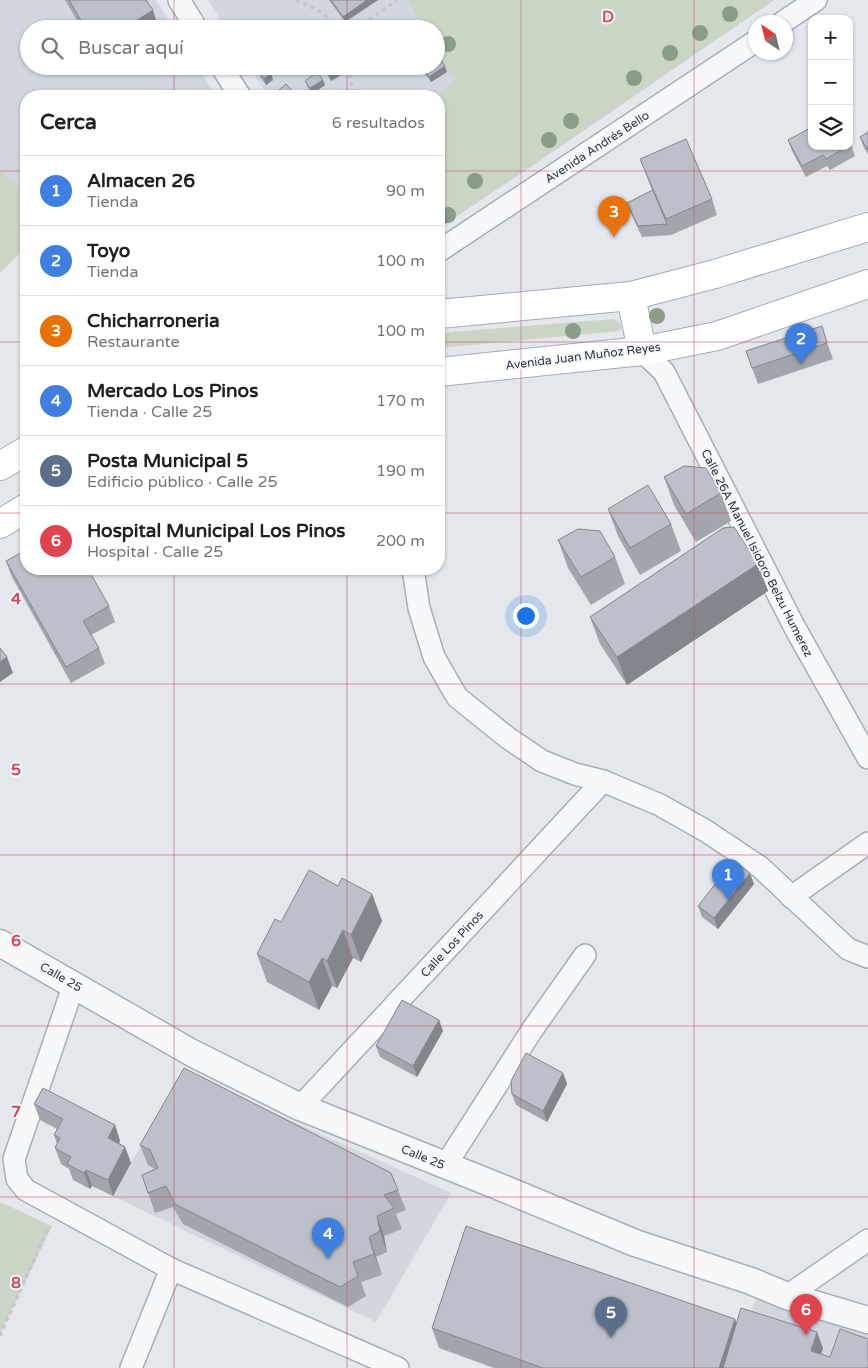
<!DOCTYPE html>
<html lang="es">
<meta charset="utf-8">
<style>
:root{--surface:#fff;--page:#f2f2f2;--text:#202124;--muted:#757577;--line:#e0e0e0;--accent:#0f766e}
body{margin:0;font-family:"Varela Round",sans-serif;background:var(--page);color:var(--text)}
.controls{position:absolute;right:15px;top:15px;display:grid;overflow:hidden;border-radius:10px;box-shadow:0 1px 4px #0004}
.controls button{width:45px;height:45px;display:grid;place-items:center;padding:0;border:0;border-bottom:1px solid var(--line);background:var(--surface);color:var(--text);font:25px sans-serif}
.compass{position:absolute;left:748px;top:15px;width:45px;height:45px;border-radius:50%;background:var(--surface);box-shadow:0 1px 4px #0004;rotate:325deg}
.you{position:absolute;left:525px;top:615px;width:18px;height:18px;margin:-12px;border:4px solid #fff;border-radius:50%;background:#1a73e8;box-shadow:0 0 0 8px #1a73e833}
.badge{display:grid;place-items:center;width:32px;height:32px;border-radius:50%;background:var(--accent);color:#fff;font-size:16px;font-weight:700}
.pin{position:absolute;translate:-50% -41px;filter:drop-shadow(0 1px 2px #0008)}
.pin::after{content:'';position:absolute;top:26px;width:18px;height:15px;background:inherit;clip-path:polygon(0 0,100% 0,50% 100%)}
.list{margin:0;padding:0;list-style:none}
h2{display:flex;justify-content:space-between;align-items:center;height:65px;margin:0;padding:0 20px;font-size:21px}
h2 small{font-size:16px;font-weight:400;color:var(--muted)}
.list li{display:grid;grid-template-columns:32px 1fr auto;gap:15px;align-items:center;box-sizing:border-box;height:70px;padding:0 20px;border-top:1px solid var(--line)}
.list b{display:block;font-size:19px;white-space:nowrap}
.list p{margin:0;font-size:16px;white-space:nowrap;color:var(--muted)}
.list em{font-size:16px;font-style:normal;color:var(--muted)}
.icon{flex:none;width:28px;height:28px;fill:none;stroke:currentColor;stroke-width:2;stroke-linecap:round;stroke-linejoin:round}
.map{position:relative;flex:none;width:868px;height:1368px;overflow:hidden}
.search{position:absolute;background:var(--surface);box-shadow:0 1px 4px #0004;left:20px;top:20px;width:425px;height:55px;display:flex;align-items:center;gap:12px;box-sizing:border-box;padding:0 18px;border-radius:28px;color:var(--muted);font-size:19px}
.panel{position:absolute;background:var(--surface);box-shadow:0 1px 4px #0004;left:20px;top:90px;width:425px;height:485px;border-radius:20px}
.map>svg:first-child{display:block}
.built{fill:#d2d6de}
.green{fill:#c9d6c5}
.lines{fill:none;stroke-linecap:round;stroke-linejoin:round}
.minor-casing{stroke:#a9aeb7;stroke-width:24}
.tertiary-casing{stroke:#a9aeb7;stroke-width:29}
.primary-casing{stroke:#a3abb8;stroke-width:30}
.path{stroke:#c2c5cb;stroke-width:3;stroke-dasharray:4 4;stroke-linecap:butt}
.minor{stroke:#f7f8fa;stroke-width:21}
.tertiary{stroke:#f7f8fa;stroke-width:26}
.primary{stroke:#fff;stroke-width:28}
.tree{fill:#899d89}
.wall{fill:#a1a5ae}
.shaded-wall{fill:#83868d}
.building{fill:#bbc0ca;stroke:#83868d}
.grid{fill:none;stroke:#d1495b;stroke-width:1;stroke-opacity:0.55}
.labels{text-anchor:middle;stroke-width:4;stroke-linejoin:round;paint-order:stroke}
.street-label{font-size:12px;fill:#2b3445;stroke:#f4f6f9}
.grid-label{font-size:16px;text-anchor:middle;font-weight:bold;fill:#d1495b;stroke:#f4f6f9;stroke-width:4;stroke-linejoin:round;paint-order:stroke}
</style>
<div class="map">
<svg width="868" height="1368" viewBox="0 0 868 1368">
<rect width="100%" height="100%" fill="#e4e7ec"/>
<g class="built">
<path d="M0 0H156L174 29H29V66H197L216 96H26V194L0 169Z"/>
<path d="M208 0H774L537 163 439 228V96H268L249 66H436V29H226Z"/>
<path d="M184 1072 451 1193 376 1322 113 1196 131 1163Z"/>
<path d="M756 1297 868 1331V1368H733Z"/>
</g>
<g class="green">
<path d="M408 0H774L448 222 442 213 445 210 439 176 438 96 454 79 436 54V29H420L421 24Z"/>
<path d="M0 169 26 194V247L0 273Z"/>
<path d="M614 319 621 324V329L618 331 439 348V333Z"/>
<path d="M0 1202 52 1226 0 1334Z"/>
</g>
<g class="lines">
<g class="minor-casing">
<g id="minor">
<path d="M179 0 197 29"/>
<path d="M783 22 816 0"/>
<path d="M221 66 240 96"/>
<path d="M439 251 756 41"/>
<path d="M642 351 664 372 795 628 868 758"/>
<path d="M413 569 419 608 434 657 457 697 508 738 542 761 575 774 603 781 660 805 706 831 760 867 848 949 868 957"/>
<path d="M791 897 868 843"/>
<path d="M74 984 14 1159 17 1179 26 1190 171 1269 398 1368"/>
<path d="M300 1107 603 781"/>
<path d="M445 1166 532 1030 585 955"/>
<path d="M787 1296 868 1240"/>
<path d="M131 1368 171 1269"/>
</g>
</g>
<g class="tertiary-casing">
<path id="tertiary" d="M0 943 192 1053 300 1107 500 1187 635 1243 751 1281 787 1296 868 1320"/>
</g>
<g class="primary-casing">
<g id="primary">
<path d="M631 296 642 351"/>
<path d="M439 314 631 296 715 274 868 227"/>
<path d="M439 372 642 351 717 336 868 284"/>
<path d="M0 466 26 451"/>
<path d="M0 524 26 508"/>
</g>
</g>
<g class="path">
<path d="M296 0C311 7 329 14 337 29"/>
<path d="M340 29 342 27"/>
<path d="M356 29 397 0"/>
<path d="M348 66 354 96"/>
<path d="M0 1336 48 1229"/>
</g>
<use href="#minor" class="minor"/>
<use href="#tertiary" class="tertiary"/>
<use href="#primary" class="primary"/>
</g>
<g class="tree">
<circle cx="730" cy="14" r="8"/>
<circle cx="700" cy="33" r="8"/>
<circle cx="448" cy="44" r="8"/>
<circle cx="670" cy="53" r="8"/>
<circle cx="634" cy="78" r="8"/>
<circle cx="571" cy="121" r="8"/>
<circle cx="549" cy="140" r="8"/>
<circle cx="475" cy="181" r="8"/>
<circle cx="448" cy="215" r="8"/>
<circle cx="657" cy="316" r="8"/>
<circle cx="573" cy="331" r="8"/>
</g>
<g class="wall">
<path d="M65 0H146L158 26 154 29H82Z"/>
<path d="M329 0H378L345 22Z"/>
<path d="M420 66H436L447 72 431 82 422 70Z"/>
<path d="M324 68 339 69 341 75 331 81 326 73Z"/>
<path d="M259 72 271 74 273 80 266 85 261 78Z"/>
<path d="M323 80 325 85 312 94 307 86 305 81Z"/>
<path d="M868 132V154L864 148 860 137Z"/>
<path d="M788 140 851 145 855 156 830 170 827 166 806 177 792 151Z"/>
<path d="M640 159 712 199 717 215 671 235 642 237 631 214 627 203 652 190Z"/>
<path d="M827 342 833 359 758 384 752 368Z"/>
<path d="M664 477 721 493 731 521 696 542 674 505Z"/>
<path d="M608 509 671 524 681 551 640 575 618 536Z"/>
<path d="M558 540 615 557 625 584 591 605 568 568Z"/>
<path d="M6 561 109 606 115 622 91 635 99 648 105 664 71 683 12 577Z"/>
<path d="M758 564 768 591 627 685 600 644 590 617Z"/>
<path d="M754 884 718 929 702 917 698 906Z"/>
<path d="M338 886 372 894 382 921 361 962 353 958 337 988 332 986 319 1010 267 982 257 954 281 922Z"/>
<path d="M439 1020 443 1031 417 1077 380 1057 376 1046Z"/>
<path d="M563 1073 567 1084 547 1122 516 1105 512 1094Z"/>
<path d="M34 1104 115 1125 120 1141 119 1143 125 1147 131 1163 113 1196 92 1186 90 1189 73 1180 69 1169 61 1164 55 1148 57 1144 54 1135 57 1129 40 1120Z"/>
<path d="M140 1145 398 1190 406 1210 396 1214 402 1229 384 1236 387 1252 376 1257 382 1275 361 1282 366 1296 348 1307 183 1224 173 1207 155 1213 142 1175 155 1169 148 1165Z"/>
<path d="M737 1323 823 1348 821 1354 868 1368H494L439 1348 432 1328Z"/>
</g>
<g class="shaded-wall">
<path d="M367 0H378L345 22 343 17Z"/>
<path d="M153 10 158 26 154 29H123Z"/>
<path d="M445 66 447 72 431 82 429 77Z"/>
<path d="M339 69 341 75 331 81 329 76Z"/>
<path d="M271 74 273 80 266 85 264 79Z"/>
<path d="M323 80 325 85 312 94 310 88Z"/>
<path d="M439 176 445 211 439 215Z"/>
<path d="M446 216 448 222 439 228V221Z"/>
<path d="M758 564 768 591 627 685 617 657Z"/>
<path d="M7 657 13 673 0 682V662Z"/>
<path d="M750 873 754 884 718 929 714 918Z"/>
<path d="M372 894 382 921 361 962 351 935Z"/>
<path d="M343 930 353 958 337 988 327 961Z"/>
<path d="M322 958 332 986 319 1010 309 982Z"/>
<path d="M439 1020 443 1031 417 1077 413 1066Z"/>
<path d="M563 1073 567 1084 547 1122 543 1111Z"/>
<path d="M115 1125 120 1141 114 1154 108 1138Z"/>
<path d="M125 1147 131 1163 113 1196 108 1180Z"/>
<path d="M86 1170 92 1186 90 1189 84 1173Z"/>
<path d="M377 1216 384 1236 387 1252 380 1231Z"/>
<path d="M369 1237 376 1257 382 1275 374 1254Z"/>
<path d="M735 1319 743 1339 733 1368H719Z"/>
<path d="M817 1332 823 1348 817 1367 811 1351Z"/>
</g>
<g class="building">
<path d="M69 0H146L153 10 123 29H86Z"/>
<path d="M331 0H367L343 17Z"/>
<path d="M436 54 445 66 429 77 421 66H436Z"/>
<path d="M326 66H337L339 69 329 76 324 68Z"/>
<path d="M266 67 271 74 264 79 259 72Z"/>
<path d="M317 72 323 80 310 88 305 81Z"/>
<path d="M286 84 297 96H276L274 94Z"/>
<path d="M812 127V146H849L826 159 823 155 802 166 788 140Z"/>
<path d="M868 132V150L860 137Z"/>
<path d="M686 139 712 199 666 219 640 159Z"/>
<path d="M439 186 441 200 439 201Z"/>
<path d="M653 190 667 224 638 226 627 203Z"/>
<path d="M440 207 446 216 439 221V208Z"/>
<path d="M822 326 827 343 752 368 746 351Z"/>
<path d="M684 466 706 468 721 493 686 514 664 477Z"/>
<path d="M648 485 671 524 630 548 608 509Z"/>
<path d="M734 527 758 564 617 657 590 617 723 528Z"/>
<path d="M578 529 600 531 615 557 581 577 558 540Z"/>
<path d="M26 550V569H88L109 606 83 621 99 648 66 667 6 561Z"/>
<path d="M0 648 7 657 0 662Z"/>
<path d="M734 860 750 873 714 918 698 906Z"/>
<path d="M309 870 338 886 342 878 372 894 351 935 343 930 327 961 322 958 309 982 257 954 275 919 281 922Z"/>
<path d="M402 1000 439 1020 413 1066 376 1046Z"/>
<path d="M526 1053 563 1073 543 1111 512 1094 511 1081Z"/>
<path d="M184 1068 391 1173 398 1190 384 1195 394 1208 377 1216 380 1231 369 1237 374 1254 353 1262 358 1276 340 1287 175 1204 166 1186 148 1193 142 1175 158 1168 150 1150 140 1145Z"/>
<path d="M43 1088 115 1125 108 1138 125 1147 108 1180 86 1170 84 1173 67 1164 71 1157 55 1148 60 1138 54 1135 63 1119 34 1104Z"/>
<path d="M466 1226 735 1319 719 1368H543L432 1328Z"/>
<path d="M741 1308 817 1332 811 1351 830 1357 840 1329 868 1339V1368H723Z"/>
</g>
<path class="grid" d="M174 0V29M347 0V29M521 0V1368M694 0V1368M174 66V96M347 66V96M0 171H26M439 171H868M0 342H26M439 342H868M0 513H26M439 513H868M174 569V1368M347 569V1368M0 684H868M0 855H868M0 1026H868M0 1197H868"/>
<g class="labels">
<g class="street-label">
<text transform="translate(597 147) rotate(-33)" y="4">Avenida Andrés Bello</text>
<text transform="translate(583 356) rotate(-7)" y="4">Avenida Juan Muñoz Reyes</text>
<text transform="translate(757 553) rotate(63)" y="4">Calle 26A Manuel Isidoro Belzu Humerez</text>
<text transform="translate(452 944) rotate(-47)" y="4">Calle Los Pinos</text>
<text transform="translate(61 977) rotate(30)" y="4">Calle 25</text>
<text transform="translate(423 1157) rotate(22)" y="4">Calle 25</text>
</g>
</g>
<g class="grid-label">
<text x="608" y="22">D</text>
<text x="16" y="604">4</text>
<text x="16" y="775">5</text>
<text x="16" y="946">6</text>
<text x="16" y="1117">7</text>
<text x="16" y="1288">8</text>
</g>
</svg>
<div class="controls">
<button>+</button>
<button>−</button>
<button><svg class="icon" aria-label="layers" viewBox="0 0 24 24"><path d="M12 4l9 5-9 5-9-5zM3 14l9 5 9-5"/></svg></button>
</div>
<svg class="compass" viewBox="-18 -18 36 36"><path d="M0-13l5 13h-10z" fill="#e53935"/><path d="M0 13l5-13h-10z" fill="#757577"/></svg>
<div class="you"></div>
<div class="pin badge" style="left:728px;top:900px;background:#3f7fe0">1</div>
<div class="pin badge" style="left:801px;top:364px;background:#3f7fe0">2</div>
<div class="pin badge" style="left:614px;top:237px;background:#e8710a">3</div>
<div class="pin badge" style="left:328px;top:1259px;background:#3f7fe0">4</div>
<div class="pin badge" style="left:611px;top:1338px;background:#5c6f8a">5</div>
<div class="pin badge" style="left:806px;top:1335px;background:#e0444e">6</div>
<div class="search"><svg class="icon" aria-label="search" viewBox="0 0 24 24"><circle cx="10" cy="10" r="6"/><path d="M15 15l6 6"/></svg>Buscar aquí</div>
<section class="panel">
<h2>Cerca<small>6 resultados</small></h2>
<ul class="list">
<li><span class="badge" style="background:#3f7fe0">1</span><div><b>Almacen 26</b><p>Tienda</p></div><em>90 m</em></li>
<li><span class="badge" style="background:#3f7fe0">2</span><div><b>Toyo</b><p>Tienda</p></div><em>100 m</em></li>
<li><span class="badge" style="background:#e8710a">3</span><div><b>Chicharroneria</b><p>Restaurante</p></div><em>100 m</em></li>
<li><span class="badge" style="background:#3f7fe0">4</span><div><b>Mercado Los Pinos</b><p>Tienda · Calle 25</p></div><em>170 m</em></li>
<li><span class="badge" style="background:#5c6f8a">5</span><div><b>Posta Municipal 5</b><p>Edificio público · Calle 25</p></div><em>190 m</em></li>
<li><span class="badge" style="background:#e0444e">6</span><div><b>Hospital Municipal Los Pinos</b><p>Hospital · Calle 25</p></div><em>200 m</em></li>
</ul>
</section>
</div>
